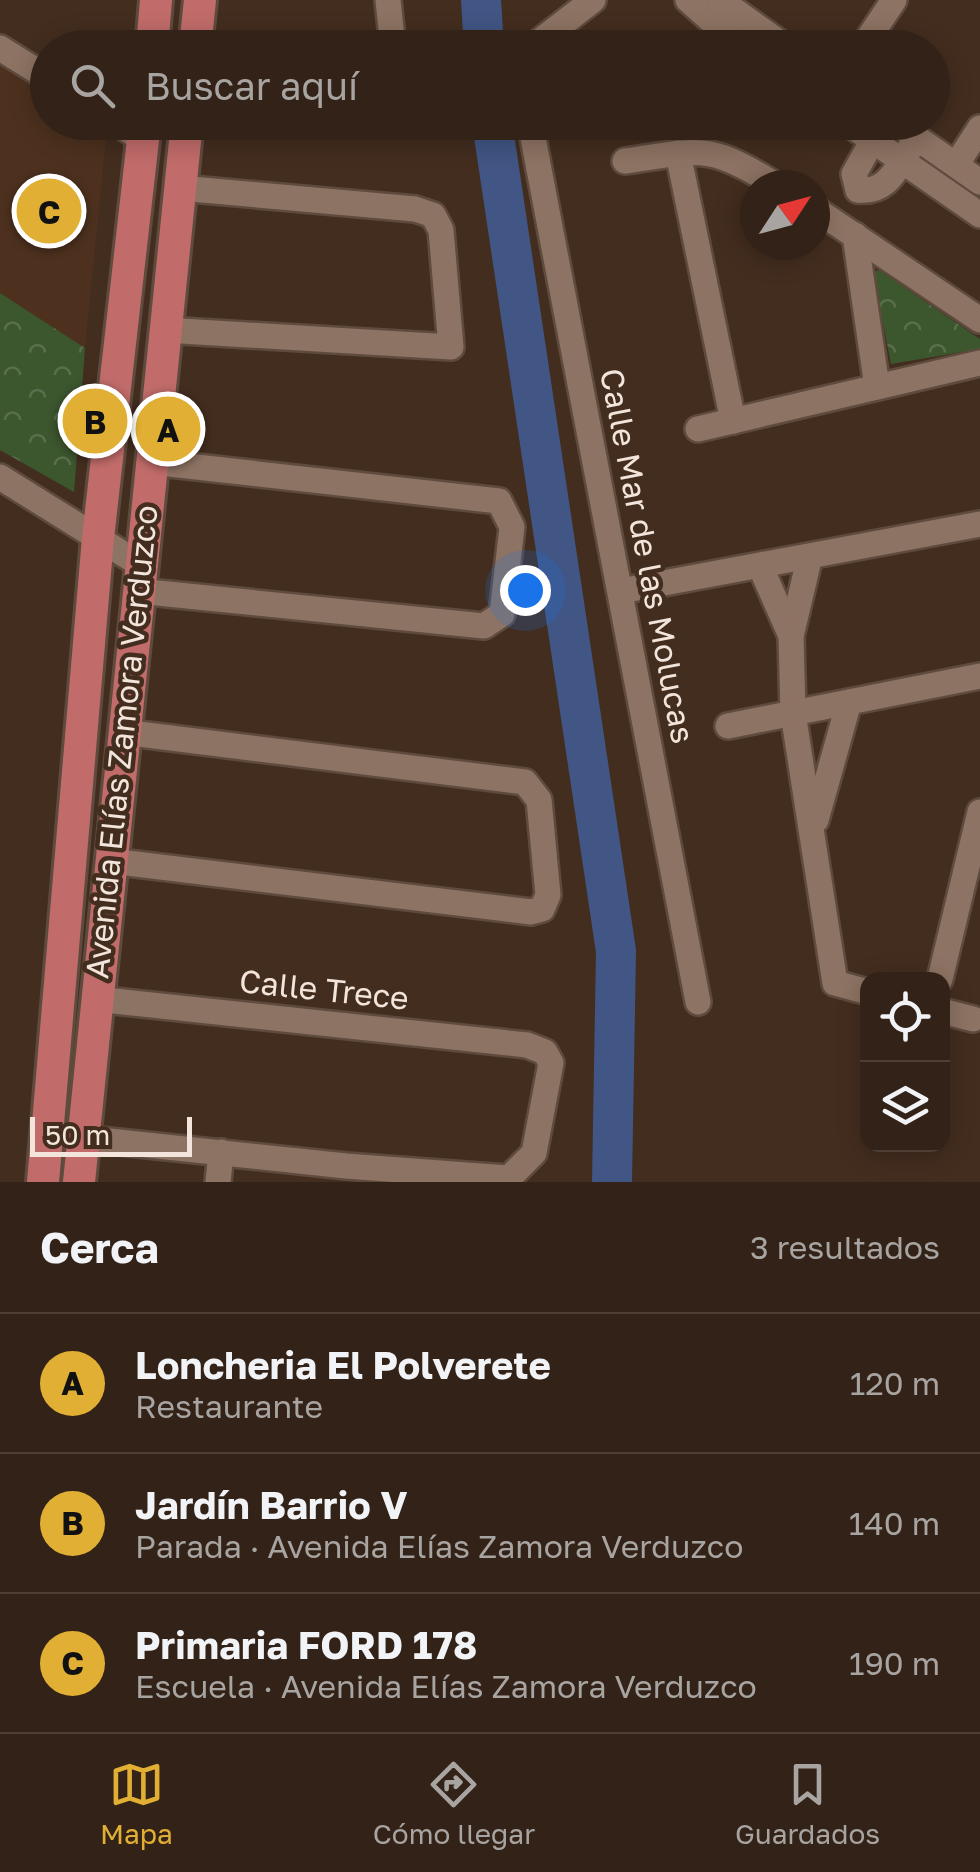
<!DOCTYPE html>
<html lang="es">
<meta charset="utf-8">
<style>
:root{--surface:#322217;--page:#3a2a20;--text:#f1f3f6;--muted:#a8a4a1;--line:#4d3f36;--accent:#e1af34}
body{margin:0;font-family:"Golos Text",sans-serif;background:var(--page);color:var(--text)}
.controls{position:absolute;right:30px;bottom:30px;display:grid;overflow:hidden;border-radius:20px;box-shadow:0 5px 25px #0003}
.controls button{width:90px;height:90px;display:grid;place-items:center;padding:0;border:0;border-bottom:2px solid var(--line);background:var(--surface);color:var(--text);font:50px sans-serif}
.compass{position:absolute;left:740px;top:170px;width:90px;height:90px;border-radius:50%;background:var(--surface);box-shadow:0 5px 25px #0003;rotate:54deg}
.scale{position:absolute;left:30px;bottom:25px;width:162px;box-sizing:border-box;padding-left:10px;border:5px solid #f3e5db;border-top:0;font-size:28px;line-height:35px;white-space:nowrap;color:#f3e5db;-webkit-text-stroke:8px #432d1f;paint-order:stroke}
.you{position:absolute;left:525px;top:590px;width:35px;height:35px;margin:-25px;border:8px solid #fff;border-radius:50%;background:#1a73e8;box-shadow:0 0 0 15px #1a73e833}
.badge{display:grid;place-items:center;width:65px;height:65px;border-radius:50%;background:var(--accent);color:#111;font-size:32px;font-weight:700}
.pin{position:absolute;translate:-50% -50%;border:5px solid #fff;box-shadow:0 2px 10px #0006}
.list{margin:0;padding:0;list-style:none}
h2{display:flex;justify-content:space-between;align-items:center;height:130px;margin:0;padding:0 40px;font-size:42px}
h2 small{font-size:32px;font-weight:400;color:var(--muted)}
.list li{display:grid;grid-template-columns:65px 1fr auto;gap:30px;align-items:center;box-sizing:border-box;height:140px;padding:0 40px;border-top:2px solid var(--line)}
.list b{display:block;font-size:38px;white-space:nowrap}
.list p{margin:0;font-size:32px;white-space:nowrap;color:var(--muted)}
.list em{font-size:32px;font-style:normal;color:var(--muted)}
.icon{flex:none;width:55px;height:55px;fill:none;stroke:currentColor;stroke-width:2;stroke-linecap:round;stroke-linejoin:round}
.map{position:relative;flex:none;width:980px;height:1182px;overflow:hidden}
.search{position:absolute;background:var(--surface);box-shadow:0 5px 25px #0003;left:30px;right:30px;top:30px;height:110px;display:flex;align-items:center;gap:25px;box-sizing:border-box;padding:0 35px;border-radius:55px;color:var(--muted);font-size:38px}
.sheet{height:550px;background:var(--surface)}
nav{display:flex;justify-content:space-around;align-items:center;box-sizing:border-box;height:140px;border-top:2px solid var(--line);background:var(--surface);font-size:28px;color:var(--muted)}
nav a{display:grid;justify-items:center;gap:5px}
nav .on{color:var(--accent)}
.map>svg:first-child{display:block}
.built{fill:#4d311e}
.forest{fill:url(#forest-crowns)}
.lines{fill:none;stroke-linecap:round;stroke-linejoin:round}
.river{stroke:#415684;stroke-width:40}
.minor-casing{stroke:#5e4b3e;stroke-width:30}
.major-casing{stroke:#5e4b3e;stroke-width:38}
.minor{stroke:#8d7363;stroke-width:25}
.major{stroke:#c16c6a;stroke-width:32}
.labels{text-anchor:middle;stroke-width:9;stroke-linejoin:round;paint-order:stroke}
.street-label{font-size:32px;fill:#f3e5db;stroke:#432d1f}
</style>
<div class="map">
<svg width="980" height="1182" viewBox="0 0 980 1182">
<defs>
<pattern id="forest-crowns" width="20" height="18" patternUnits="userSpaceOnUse" patternTransform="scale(2.5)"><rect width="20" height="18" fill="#3c562e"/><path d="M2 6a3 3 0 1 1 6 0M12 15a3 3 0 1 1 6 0" fill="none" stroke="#596e4c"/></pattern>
</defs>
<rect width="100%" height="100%" fill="#432d1f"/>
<path class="built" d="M0 60 47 90 48 122 98 123 107 128 85 348 0 293Z"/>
<g class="forest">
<path d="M879 270 980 339V349L891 364 873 272Z"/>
<path d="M0 293 85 348 74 492 0 450Z"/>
</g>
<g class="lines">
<g class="river">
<path d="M481 0 484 48"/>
<path d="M492 122 616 951 612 1182"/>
</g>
<g class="minor-casing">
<g id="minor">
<path d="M388 0 393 48"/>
<path d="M688 0 742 48"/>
<path d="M720 0 787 48"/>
<path d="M0 48 48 78"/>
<path d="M531 48 593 0"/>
<path d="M862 48 894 0"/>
<path d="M116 122 143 140"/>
<path d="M530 122 698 1002"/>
<path d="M846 122 980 215"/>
<path d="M894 122 980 182"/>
<path d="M678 153 733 421"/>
<path d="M625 161C703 150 707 143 776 185"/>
<path d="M956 165 980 128"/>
<path d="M858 190C888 193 896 169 911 147"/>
<path d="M858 190 854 174 880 127"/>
<path d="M815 209 980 320"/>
<path d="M855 235 877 387"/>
<path d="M165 330 451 347 441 230 433 215 415 209 180 188"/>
<path d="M698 429 980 363"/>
<path d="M0 477 141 565"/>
<path d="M809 560 791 636 793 713 835 983 868 992"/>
<path d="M761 568 791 636"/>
<path d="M138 591 484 626 502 614 512 527 499 501 152 462"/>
<path d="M621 591 980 524"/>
<path d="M728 726 980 676"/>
<path d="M816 820 849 702"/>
<path d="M111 861 531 912 542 909 548 895 539 800 525 782 123 732"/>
<path d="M940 979 980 812"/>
<path d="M95 999 527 1045 545 1052 551 1063 534 1153 505 1182"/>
<path d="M942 1011 973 1019"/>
<path d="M81 1138 346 1166 507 1178"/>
<path d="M218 1182 221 1152"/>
</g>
</g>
<g class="major-casing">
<g id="major">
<path d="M152 48 156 0"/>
<path d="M195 48 200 0"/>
<path d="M43 1182 98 538 145 122"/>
<path d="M79 1182 187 122"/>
</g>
</g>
<use href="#minor" class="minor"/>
<use href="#major" class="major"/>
</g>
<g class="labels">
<g class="street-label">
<text transform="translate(647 556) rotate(79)" y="11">Calle Mar de las Molucas</text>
<text transform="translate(122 742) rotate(-84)" y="11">Avenida Elías Zamora Verduzco</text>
<text transform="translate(324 990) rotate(6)" y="11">Calle Trece</text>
</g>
</g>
</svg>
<div class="controls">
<button><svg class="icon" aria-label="locate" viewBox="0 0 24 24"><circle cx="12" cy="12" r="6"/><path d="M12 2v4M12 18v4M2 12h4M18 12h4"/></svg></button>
<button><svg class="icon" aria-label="layers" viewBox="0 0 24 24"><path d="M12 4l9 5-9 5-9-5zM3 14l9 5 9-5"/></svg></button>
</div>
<svg class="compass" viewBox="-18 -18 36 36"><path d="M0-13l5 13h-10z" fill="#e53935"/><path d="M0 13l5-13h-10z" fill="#a8a4a1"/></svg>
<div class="scale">50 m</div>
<div class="you"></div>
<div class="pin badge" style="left:168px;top:429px">A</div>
<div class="pin badge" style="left:95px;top:421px">B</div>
<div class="pin badge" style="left:49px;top:211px">C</div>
<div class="search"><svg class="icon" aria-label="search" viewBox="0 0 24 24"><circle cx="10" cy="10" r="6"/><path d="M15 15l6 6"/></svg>Buscar aquí</div>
</div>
<section class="sheet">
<h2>Cerca<small>3 resultados</small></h2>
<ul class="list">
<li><span class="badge">A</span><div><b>Loncheria El Polverete</b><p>Restaurante</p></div><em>120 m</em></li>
<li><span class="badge">B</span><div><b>Jardín Barrio V</b><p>Parada · Avenida Elías Zamora Verduzco</p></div><em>140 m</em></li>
<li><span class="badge">C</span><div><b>Primaria FORD 178</b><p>Escuela · Avenida Elías Zamora Verduzco</p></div><em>190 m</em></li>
</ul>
</section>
<nav>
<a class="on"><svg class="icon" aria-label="map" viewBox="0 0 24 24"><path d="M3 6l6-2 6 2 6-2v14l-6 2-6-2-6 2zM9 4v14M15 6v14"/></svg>Mapa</a>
<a><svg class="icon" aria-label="directions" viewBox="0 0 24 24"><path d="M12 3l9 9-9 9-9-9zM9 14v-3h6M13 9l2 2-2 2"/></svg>Cómo llegar</a>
<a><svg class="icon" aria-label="saved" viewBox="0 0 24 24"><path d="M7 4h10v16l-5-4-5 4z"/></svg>Guardados</a>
</nav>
